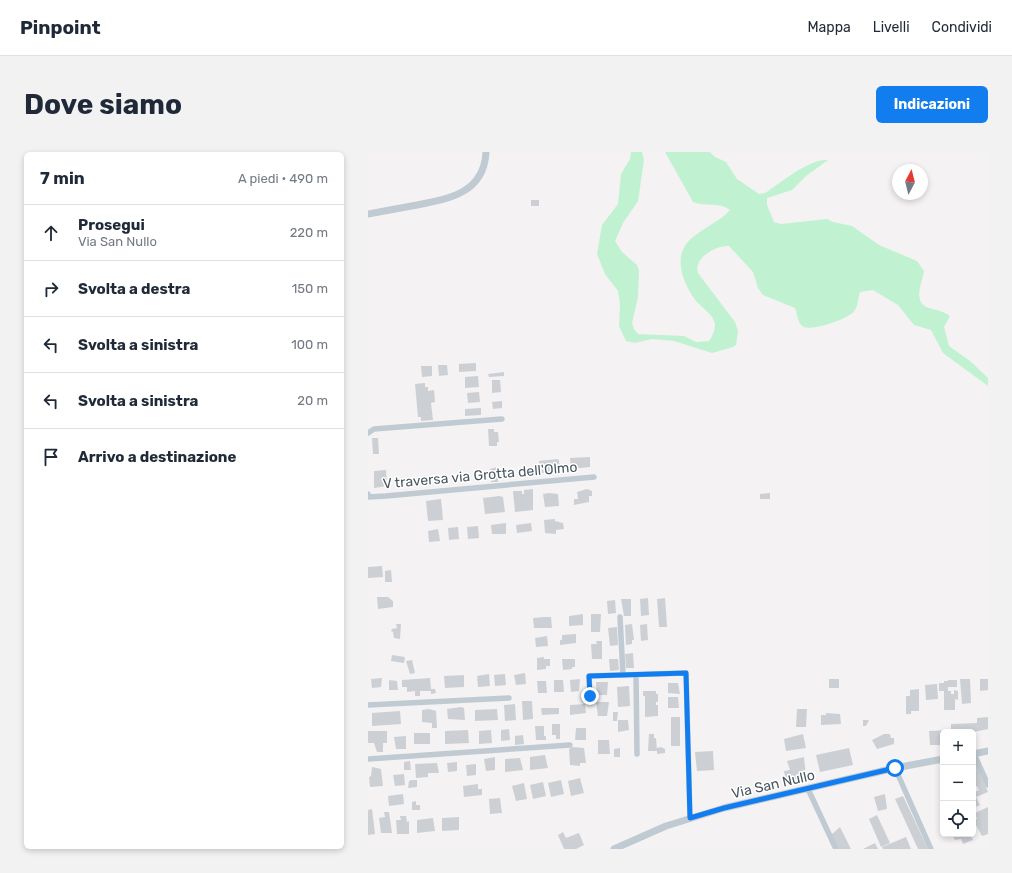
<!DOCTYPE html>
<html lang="it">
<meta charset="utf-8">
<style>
:root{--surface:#fff;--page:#f2f2f3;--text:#1f2937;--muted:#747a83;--line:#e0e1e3;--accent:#127dee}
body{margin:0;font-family:Rubik,sans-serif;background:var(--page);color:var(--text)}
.controls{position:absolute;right:12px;bottom:12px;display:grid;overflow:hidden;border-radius:6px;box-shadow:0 2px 6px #0003}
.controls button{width:36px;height:36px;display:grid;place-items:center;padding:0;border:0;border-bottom:1px solid var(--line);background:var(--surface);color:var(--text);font:20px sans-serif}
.compass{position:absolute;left:524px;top:12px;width:36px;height:36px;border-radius:50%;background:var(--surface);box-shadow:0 2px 6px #0003;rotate:7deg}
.stop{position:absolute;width:12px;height:12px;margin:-9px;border:3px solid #127dee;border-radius:50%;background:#fff}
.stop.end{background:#127dee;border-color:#fff;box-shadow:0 1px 4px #0008}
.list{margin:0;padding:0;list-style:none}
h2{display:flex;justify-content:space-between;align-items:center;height:52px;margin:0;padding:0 16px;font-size:17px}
h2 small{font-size:13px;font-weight:400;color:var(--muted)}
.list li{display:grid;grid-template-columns:26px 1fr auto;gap:12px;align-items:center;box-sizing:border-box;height:56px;padding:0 16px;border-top:1px solid var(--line)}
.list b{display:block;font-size:15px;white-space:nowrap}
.list p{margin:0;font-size:13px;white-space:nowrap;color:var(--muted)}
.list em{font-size:13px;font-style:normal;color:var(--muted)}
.icon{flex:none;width:22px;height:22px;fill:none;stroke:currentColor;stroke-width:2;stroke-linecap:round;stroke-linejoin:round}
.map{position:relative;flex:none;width:620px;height:697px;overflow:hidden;border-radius:6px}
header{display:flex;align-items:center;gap:24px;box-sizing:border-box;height:56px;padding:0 20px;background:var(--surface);border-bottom:1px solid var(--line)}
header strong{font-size:19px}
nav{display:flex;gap:22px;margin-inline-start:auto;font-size:14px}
.intro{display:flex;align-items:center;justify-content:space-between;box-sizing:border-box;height:96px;padding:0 24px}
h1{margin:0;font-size:28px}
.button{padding:10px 18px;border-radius:6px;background:var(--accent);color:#fff;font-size:14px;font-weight:700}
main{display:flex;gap:24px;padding:0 24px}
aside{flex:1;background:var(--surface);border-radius:6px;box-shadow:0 2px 6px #0003}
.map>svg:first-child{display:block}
.green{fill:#c0f2d1}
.building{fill:#ccd0d5}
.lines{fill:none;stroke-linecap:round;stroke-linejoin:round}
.minor{stroke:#c0cad2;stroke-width:5.5}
.tertiary{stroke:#c0cad2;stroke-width:7}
.route{stroke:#127dee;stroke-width:5}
.labels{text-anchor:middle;stroke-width:3;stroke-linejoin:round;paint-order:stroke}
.street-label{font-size:14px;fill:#495761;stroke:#fff}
</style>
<header>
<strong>Pinpoint</strong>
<nav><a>Mappa</a><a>Livelli</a><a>Condividi</a></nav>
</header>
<div class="intro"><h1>Dove siamo</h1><a class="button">Indicazioni</a></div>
<main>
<aside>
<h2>7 min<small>A piedi · 490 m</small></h2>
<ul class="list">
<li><svg class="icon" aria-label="ahead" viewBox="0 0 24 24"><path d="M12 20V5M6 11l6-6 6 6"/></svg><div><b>Prosegui</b><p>Via San Nullo</p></div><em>220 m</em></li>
<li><svg class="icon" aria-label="right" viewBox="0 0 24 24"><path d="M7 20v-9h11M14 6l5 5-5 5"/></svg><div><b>Svolta a destra</b></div><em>150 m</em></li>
<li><svg class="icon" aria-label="left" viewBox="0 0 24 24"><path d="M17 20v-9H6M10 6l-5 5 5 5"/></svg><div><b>Svolta a sinistra</b></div><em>100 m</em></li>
<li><svg class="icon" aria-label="left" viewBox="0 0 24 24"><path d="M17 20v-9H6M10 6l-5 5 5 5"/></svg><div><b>Svolta a sinistra</b></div><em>20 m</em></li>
<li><svg class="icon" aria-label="arrive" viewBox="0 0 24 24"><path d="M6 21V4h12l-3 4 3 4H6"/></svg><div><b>Arrivo a destinazione</b></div></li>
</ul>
</aside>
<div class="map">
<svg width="620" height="697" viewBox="0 0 620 697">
<rect width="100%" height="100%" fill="#f4f2f2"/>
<path class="green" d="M263 0H274L276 8 270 49 255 71 247 89 254 100 269 113 271 119 270 145 264 171 266 177 270 182 316 184 328 190 341 189C344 185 347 178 347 172 346 163 333 155 328 149 318 136 309 116 314 100 321 80 350 73 362 58 353 50 337 55 325 50L297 0H342L347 5 358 10 369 27 391 42 397 41C412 31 442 6 460 8L438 24 424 38 399 46V53L406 70 413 72 459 67 465 70 484 74 511 93 549 109 556 119C554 131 544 151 561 156 568 158 575 159 582 164L576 175 581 194 602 209 620 226V234L575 201 563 178 546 173 530 153 505 138 492 140C490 146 490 154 487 158 482 167 444 179 436 175 430 173 429 161 427 156L395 143 390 136 385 120 361 94C348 93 325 106 330 121L367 170 370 179 368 193 365 195 344 201 306 189 284 187 267 191 258 189 251 174 252 152 250 139 237 122 229 102 234 73 250 52 253 22 262 7Z"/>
<g class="building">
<rect x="163" y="48" width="8" height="6"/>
<path d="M108 211V219L91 220V212Z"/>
<path d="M70 213H79L80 223 71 224Z"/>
<path d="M53 214H64V224L54 225Z"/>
<path d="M136 220V224L121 225 120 222Z"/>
<path d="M110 224 111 235 97 236V225Z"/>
<path d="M124 228H132L133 240 124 241Z"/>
<path d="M57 231V235H60V239L66 238 67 250 63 251 65 268 53 269V265H50L47 232Z"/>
<path d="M111 240 112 250 100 251 99 241Z"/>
<path d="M134 249V256L125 257 124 250Z"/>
<path d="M113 256V263L97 264V257Z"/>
<path d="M120 277H126V280H130L131 290H129V294H121Z"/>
<path d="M4 286H10L11 302H5Z"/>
<path d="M222 305V315L203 317 202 306Z"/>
<path d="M189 307 191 308 192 320 172 321 171 309Z"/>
<path d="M129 315 130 330H123L122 317Z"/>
<path d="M18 318 19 334 6 336V319Z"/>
<path d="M165 337V358L147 360 145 339H154V342H156V338Z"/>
<path d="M219 337 224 339V344H221V350L206 353V347H210L209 340Z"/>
<path d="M181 341 190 342 191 354 177 355 175 342Z"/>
<path d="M402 341V347H392V342Z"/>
<path d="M131 344 135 345 137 360 117 362 115 346Z"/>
<path d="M73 347 75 368 60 369 58 349Z"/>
<path d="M187 367V369L195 371 196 377 188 378V382L177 381 176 368Z"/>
<path d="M138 371V382H124L123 373Z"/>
<path d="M163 371 164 379 149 381 148 373Z"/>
<path d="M110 374 111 386 100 387 99 375Z"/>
<path d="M90 375 91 387 81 388 80 376Z"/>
<path d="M70 377 72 389 61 390 60 379Z"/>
<path d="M14 414 15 425 0 426V415Z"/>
<path d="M23 418 24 430H17V419Z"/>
<path d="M9 445H20L25 449V455L10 457Z"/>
<path d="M280 446 281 463 273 464 272 447Z"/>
<path d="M297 446 299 475H291L289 447Z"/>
<path d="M253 447H263V464H256Z"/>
<path d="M247 448 248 461 240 462 239 449Z"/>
<path d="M215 462V473L201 474V464Z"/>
<path d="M223 462H233L232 480H223Z"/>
<path d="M177 465H183L184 476H166L165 466Z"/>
<path d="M28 472H33L32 487 26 486 25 480 23 479 24 477 29 476Z"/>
<path d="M264 472 266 488H264V492L258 493 257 473Z"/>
<path d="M279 472 280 488 273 489 272 473Z"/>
<path d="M249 475 250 493 242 494 240 476Z"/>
<path d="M208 482V491L192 493V488H194V483Z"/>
<path d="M179 484 180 494 168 495 167 486Z"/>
<path d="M228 489H234V507H224L223 492H229Z"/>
<path d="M265 501 266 516H258L257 502Z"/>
<path d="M24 503 37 505 36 511 23 509Z"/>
<path d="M176 505V507H182V514H178V517L169 518V506Z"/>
<path d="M194 507H207V515H204V517L195 518Z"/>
<path d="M241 507H250L251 518 242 519Z"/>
<path d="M44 508 47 521 42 522 38 509Z"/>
<path d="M157 521 158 532 148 533 146 523Z"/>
<path d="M121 522 122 534 110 535 109 524Z"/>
<path d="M137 522 138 533 127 534 126 523Z"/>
<path d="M96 523V535L77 536 76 524Z"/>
<path d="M14 526 13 535 4 536 3 527Z"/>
<path d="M62 526 63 537H67L68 541 63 542V539H52V544H47V539L39 540V535H34V528Z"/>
<path d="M212 527 211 539 203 540 202 528Z"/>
<rect x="461" y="527" width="10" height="9"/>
<path d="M592 527H602L603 551 594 552Z"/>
<path d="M612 527H620V538L612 539Z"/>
<path d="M21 528 29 529 30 538H21Z"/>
<path d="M186 528H195L196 540H186Z"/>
<path d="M580 528H589V535H580V539H583V542H586V538L590 539V548L587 547V558H576V539H571V531H576V529H580Z"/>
<path d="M169 529H178L179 541H170Z"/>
<path d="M228 530H240L239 543H229Z"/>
<path d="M300 531H310L312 542 300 541Z"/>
<path d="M569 532 570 547 558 548 557 533Z"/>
<path d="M261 534 262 554 250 555 249 535Z"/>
<path d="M551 537V559H543V562H538V544H542V538Z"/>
<path d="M275 539H288V542H290V550H288V553H290V564L277 565V544H275Z"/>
<path d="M300 545H310L311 556H300Z"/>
<path d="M154 549H164L165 567 155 568Z"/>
<path d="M228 550H241L239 564H230Z"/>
<path d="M147 552 148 568 137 569 136 553Z"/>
<path d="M217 552 218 561 202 563V553Z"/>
<path d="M93 555 96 556 97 568 80 567 79 557Z"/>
<path d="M173 556H191V562L174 563Z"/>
<path d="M61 557 68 559 69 576H64V571L54 570V558Z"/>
<path d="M129 557 130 568 107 569V558Z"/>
<path d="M429 557H439L438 575H428Z"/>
<path d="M32 559 33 572 4 574V561Z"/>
<path d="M245 560H250L249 569H245Z"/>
<path d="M458 561 472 562 473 572 453 573V563H458Z"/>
<rect x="303" y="565" width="9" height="29"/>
<path d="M620 565V577L606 580H575V593H562L561 579 583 578V572L609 571V566Z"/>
<path d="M250 568H260L261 578 250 580Z"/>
<path d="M495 568H501L498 574H495Z"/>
<path d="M184 572H192V587H188V583H184Z"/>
<path d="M167 574H176V584H178V588H168Z"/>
<path d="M208 576H218V588H207Z"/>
<path d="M141 577 142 588 133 589V578Z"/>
<path d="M100 578 101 591 77 592V579Z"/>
<path d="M123 578 124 591 111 592V579Z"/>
<path d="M0 579H19V591H15V600H9L6 591H0Z"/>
<rect x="46" y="581" width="16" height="11"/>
<path d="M281 582H286V586H288L289 599H280Z"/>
<path d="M435 582 438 596 418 599 416 587Z"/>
<path d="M516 582H522L523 586H526V592L509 597 504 588Z"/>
<path d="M155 583 156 592 147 593V584Z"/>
<path d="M38 584V597H28L26 585Z"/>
<path d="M230 588H241L242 602H230Z"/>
<path d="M204 595 216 596 218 611H212V614L202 613 201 597Z"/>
<path d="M293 595 297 597V601L289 602V596Z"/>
<path d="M252 596V605H246V597Z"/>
<path d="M481 596 485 613 452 620 448 603Z"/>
<path d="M345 599 346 618 329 619 327 600Z"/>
<path d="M177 603 180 616 162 618V605Z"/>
<path d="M127 605V618L118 619 116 607Z"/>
<path d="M436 605 438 625 418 629 416 619 422 618 419 609Z"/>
<path d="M152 606 155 618 137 620V607Z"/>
<path d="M42 609 43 618H36V610Z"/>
<path d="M89 610V619L80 620 79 611Z"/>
<path d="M69 611 71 621H60V625L48 626 47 612Z"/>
<path d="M108 612V623L99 624 98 613Z"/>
<path d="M608 612 620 640 608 645 612 653 605 656V645L608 644 607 640 611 638 609 634 605 636V614Z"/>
<path d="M4 615 13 617 15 634 2 635 1 625 3 624Z"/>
<path d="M36 622 37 633 27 634 25 623Z"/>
<path d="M212 626 216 641 203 644 200 629Z"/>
<path d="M43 628H49V635L40 636 41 629Z"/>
<path d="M193 628 196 642 183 645 180 631Z"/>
<path d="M175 630 178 644 165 647 162 633Z"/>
<path d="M156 631 159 647 148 649 144 634Z"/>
<path d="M110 632V637H114V643L96 645 95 634Z"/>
<path d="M35 642 36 652 21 654 20 644Z"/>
<path d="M517 642 519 657 510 659 506 645Z"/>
<path d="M535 644 560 697H550L527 647Z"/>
<path d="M132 646 134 661 122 662 121 647Z"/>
<path d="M48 649V653H52V658H44V650Z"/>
<path d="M620 655V682L614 684 608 673 607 668 609 667 607 661Z"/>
<path d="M4 657 7 682 0 683V658Z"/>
<path d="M16 660H21L24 681H13L11 666 17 665Z"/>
<path d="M509 663 522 691 513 695 501 667Z"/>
<path d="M32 664H38L39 670 41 669V682H29L28 668H33Z"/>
<path d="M91 665V678L74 679V666Z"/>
<path d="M65 666 67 679 49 681V668Z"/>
<path d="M472 675 483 697H470L463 683Z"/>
<path d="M195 680 198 686 211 681 216 693 208 697H196L190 683Z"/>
<path d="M584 682 603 683 605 688 595 692 593 687 587 688Z"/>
<path d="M538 685 543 697H515L514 695Z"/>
<path d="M507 691 510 697H495Z"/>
</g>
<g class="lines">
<g class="minor">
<path d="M0 281 6 277 134 267"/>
<path d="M0 342V345L18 344 226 325"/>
<path d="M252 465 255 523"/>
<path d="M268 523 269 602"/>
<path d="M222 544 221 524 318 521 322 666"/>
<path d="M0 553 141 546"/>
<path d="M606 602 620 633"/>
<path d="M0 607 202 593"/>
<path d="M527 616 563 697"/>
<path d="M440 637 468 697"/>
</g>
<g class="tertiary">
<path d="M0 62C16 59 33 56 49 53 81 47 116 41 118 0"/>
<path d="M605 602 620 599"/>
<path d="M246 697 298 674 356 656 527 616 575 607"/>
</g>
</g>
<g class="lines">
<path class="route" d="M222 544 221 524 318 521 322 666 356 656 527 616"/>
</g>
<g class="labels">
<g class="street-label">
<text transform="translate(112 323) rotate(-5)" y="5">V traversa via Grotta dell'Olmo</text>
<text transform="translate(405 632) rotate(-13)" y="5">Via San Nullo</text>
</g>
</g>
</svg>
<div class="controls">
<button>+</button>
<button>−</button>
<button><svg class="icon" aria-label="locate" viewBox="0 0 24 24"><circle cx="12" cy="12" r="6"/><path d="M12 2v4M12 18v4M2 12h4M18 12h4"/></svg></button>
</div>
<svg class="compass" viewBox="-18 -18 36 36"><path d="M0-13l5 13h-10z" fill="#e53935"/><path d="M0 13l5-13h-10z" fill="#747a83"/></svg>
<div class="stop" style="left:527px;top:616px"></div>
<div class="stop end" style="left:222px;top:544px"></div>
</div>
</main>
